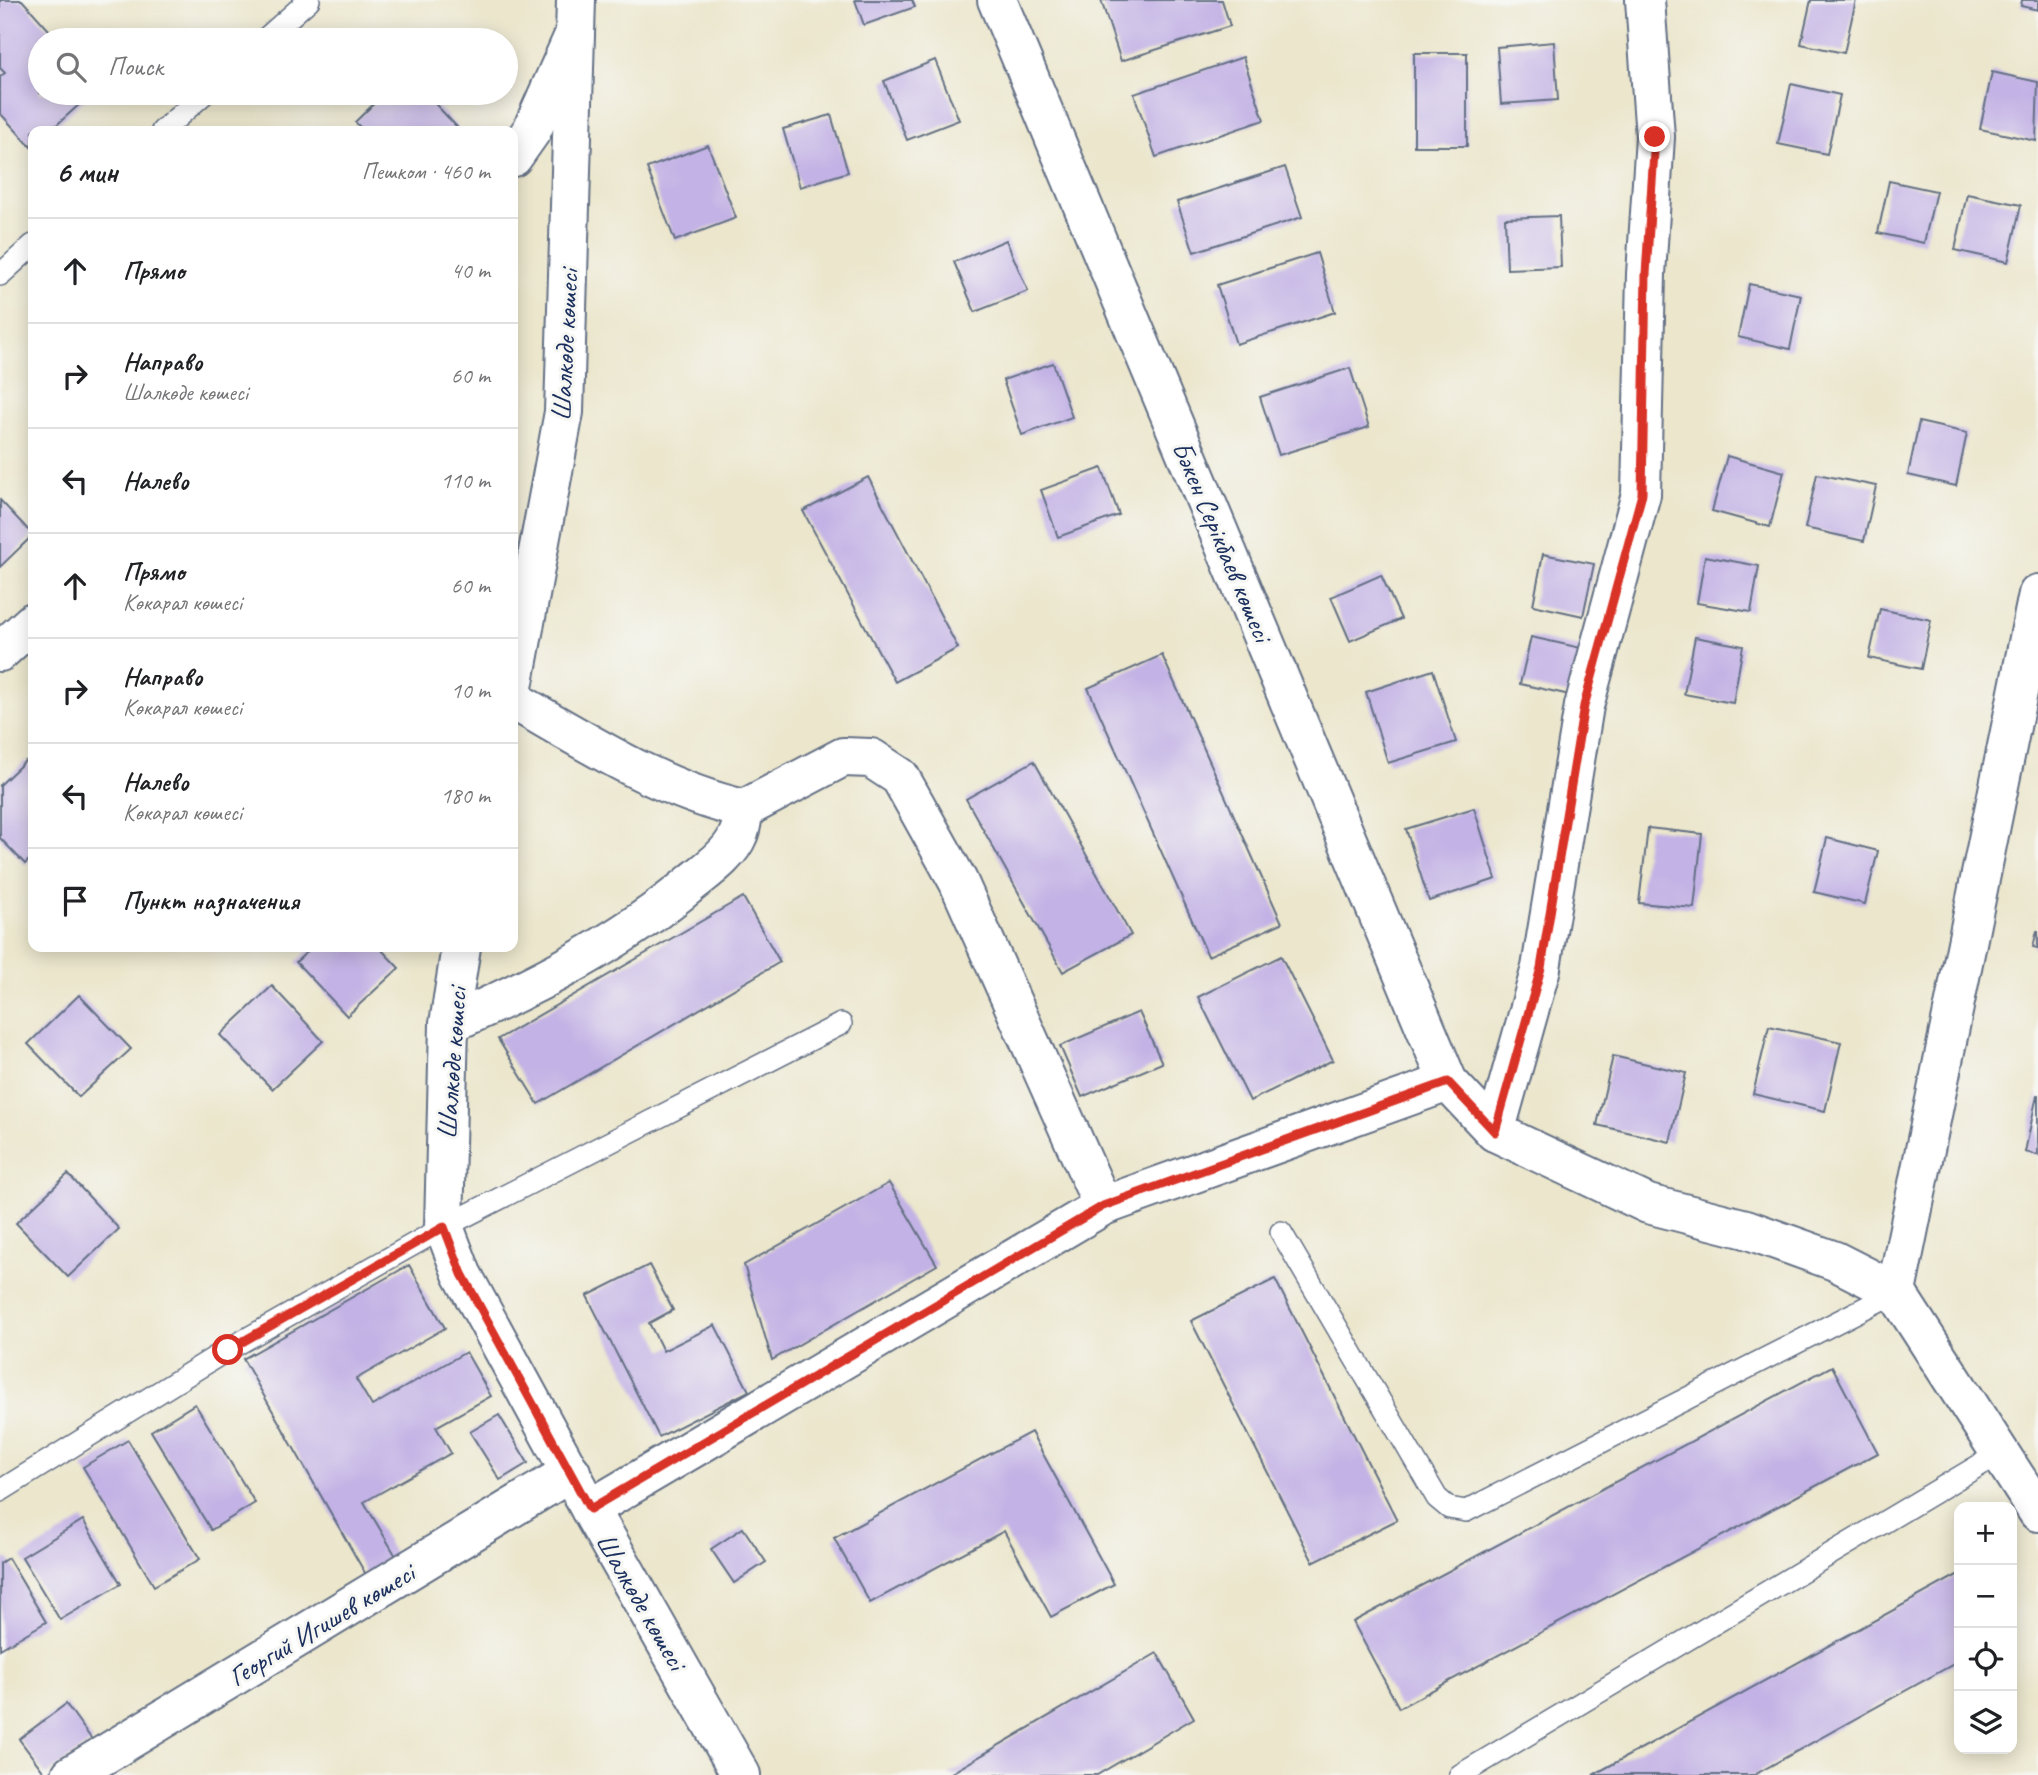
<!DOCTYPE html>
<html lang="ru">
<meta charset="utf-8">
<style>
:root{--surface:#fff;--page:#f2f2f2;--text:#202124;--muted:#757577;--line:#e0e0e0}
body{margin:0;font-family:Caveat,sans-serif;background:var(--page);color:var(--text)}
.controls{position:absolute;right:21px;bottom:21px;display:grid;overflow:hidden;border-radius:14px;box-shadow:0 4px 18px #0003}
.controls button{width:63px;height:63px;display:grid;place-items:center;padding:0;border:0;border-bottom:2px solid var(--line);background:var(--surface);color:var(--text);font:35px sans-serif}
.stop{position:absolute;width:21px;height:21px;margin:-16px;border:5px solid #d93025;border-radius:50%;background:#fff}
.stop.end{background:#d93025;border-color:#fff;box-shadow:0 2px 7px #0008}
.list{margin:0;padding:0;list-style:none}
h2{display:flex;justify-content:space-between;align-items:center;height:91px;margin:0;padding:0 28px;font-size:30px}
h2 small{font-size:23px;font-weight:400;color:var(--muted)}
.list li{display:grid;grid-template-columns:46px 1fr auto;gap:21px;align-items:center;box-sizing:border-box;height:105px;padding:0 28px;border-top:2px solid var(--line)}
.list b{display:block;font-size:26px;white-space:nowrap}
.list p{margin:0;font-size:23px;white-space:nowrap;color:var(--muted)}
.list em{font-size:23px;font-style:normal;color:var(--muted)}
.icon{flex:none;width:38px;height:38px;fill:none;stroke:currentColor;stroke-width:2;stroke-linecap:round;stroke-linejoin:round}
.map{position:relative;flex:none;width:2038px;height:1775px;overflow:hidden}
.search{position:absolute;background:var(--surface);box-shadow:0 4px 18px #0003;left:28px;top:28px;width:490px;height:77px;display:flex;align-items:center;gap:18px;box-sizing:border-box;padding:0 24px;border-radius:38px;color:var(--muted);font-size:26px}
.panel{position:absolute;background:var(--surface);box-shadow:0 4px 18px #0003;left:28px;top:126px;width:490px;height:826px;border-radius:14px}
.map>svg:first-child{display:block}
.building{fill:#c3b2e5}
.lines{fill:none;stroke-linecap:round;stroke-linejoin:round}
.service-casing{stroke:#646f84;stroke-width:24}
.minor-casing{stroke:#646f84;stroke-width:42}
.tertiary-casing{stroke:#646f84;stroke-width:42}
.service{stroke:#fff;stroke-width:21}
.minor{stroke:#fff;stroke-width:38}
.tertiary{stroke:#fff;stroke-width:38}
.route{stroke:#d93025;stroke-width:9}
.labels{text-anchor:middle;stroke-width:6;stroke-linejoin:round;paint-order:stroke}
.street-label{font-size:28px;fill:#1b2f5e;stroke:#f6f6f2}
</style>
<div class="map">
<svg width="2038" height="1775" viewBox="0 0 2038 1775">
<rect width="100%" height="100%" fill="#f6f6f2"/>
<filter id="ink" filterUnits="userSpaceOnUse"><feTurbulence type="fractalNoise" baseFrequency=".0143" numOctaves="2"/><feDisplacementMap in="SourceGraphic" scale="14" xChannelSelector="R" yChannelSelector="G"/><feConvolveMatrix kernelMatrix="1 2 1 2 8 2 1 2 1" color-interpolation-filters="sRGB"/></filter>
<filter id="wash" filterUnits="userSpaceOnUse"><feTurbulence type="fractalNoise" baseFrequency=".00686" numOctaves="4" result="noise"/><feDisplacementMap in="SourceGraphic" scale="28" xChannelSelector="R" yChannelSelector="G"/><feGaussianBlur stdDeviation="1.57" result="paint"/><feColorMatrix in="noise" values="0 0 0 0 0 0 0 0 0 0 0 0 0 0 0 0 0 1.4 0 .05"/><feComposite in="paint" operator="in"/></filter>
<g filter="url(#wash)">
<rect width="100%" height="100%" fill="#ebe6cc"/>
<g id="blocks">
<g class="building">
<path d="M0 0H22L58 40H40V93H92L50 131H33L32 148 0 113V77L5 73 0 68Z"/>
<path d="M855 0H912L915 7 864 25Z"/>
<path d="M1101 0H1222L1230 26 1121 61Z"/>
<path d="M1811 0H1856L1844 53 1801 44Z"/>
<path d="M2022 0H2038V10L2021 6Z"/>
<path d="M1554 42 1558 100 1501 104 1497 47Z"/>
<rect x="1414" y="53" width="53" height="93"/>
<path d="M1243 57 1264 120 1156 157 1134 94Z"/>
<path d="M935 60 959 120 907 140 884 81Z"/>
<path d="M1992 72 2038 82 2036 141 1980 129Z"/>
<path d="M1791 84 1840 95 1827 154 1778 144Z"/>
<path d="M385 93H425L457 127 453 131H364L355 122Z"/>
<path d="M831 115 848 172 800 187 783 129Z"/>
<path d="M708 145 736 218 675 241 647 168Z"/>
<path d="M1285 167 1302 217 1194 252 1177 202Z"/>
<path d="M1889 181 1936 191 1924 243 1878 233Z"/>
<path d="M1967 194 2021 205 2008 262 1955 250Z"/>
<path d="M1559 216 1561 267 1507 269 1505 218Z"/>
<path d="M1006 240 1028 291 975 312 954 262Z"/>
<path d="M1317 253 1335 312 1236 344 1217 285Z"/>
<path d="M1749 284 1801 295 1790 349 1738 337Z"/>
<path d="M1053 363 1072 417 1022 435 1003 380Z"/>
<path d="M1350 368 1369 427 1279 455 1260 397Z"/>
<path d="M1919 422 1967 433 1956 486 1908 475Z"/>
<path d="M1727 456 1784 472 1770 527 1712 511Z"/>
<path d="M1102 468 1119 515 1058 537 1041 490Z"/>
<path d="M1817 474 1876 486 1864 541 1805 528Z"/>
<path d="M868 477 958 648 895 682 803 511Z"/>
<path d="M0 500 33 535 0 567Z"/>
<path d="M1543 554 1594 564 1583 616 1533 605Z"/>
<path d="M1705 556 1759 566 1751 612 1697 603Z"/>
<path d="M1381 575 1401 619 1350 641 1331 597Z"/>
<path d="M1880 609 1931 620 1921 669 1869 658Z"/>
<path d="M1531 637 1581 648 1570 695 1520 684Z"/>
<path d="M1695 637 1743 646 1733 703 1684 694Z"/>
<path d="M1162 655 1282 923 1208 956 1088 688Z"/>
<path d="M1433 670 1456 742 1388 763 1366 692Z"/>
<path d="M25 761 33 770V856L25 864 0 838V785Z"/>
<path d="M1034 761 1131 935 1063 972 966 799Z"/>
<path d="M1474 808 1496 879 1429 901 1406 829Z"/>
<path d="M1648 828 1702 834 1694 908 1639 903Z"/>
<path d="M1827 838 1878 851 1865 904 1814 892Z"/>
<path d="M743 897 780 962 538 1104 498 1039Z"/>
<path d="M2037 931H2038V948L2033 947Z"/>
<path d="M312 947H379L399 968 347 1016 296 962Z"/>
<path d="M1281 956 1333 1060 1250 1101 1198 997Z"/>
<path d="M272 986 323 1041 272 1089 220 1035Z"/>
<path d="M79 995 131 1049 79 1097 28 1044Z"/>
<path d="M1139 1012 1162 1063 1082 1097 1060 1046Z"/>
<path d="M1769 1026 1841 1042 1825 1111 1753 1094Z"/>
<path d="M1613 1056 1686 1073 1670 1142 1597 1125Z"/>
<path d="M2037 1095H2038V1155L2025 1152Z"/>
<path d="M68 1174 119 1229 68 1277 16 1223Z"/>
<path d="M889 1183 937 1265 772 1360 744 1265Z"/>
<path d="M409 1265 445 1328 356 1379 372 1406 466 1352 491 1396 436 1427 451 1453 364 1502 400 1563 369 1580 243 1359Z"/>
<path d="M649 1265 673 1310 649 1323 663 1351 715 1325 749 1391 659 1437 587 1296Z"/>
<path d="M1275 1279 1397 1520 1313 1562 1191 1321Z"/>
<path d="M1832 1366 1878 1453 1399 1708 1353 1622Z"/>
<path d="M195 1404 255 1503 211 1530 151 1431Z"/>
<path d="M499 1415 528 1463 500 1480 470 1432Z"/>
<path d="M1031 1432 1114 1584 1051 1617 1004 1531 870 1603 834 1538Z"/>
<path d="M128 1440 200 1559 154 1586 83 1467Z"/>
<path d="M83 1520 121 1584 60 1620 22 1557Z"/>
<path d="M743 1528 766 1562 734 1583 711 1549Z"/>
<path d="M8 1558 46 1622 0 1649V1563Z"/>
<path d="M1959 1574V1661L1754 1775H1593Z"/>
<path d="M1157 1653 1194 1718 1097 1775H948Z"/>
<path d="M66 1704 93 1741 46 1775 19 1739Z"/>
</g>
</g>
</g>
<g filter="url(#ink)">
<use href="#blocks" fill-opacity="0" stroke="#646f84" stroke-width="2"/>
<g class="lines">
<g class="service-casing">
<g id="service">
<path d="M264 40 309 0"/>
<path d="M162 131 205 93"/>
<path d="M0 275 33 245"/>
<path d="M1281 1232 1437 1498 1449 1508 1466 1511 1896 1292"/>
<path d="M0 1491 227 1350 444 1227 841 1024"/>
<path d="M1460 1775 2000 1453"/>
</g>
</g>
<g class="minor-casing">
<g id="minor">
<path d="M997 0 1448 1082"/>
<path d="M513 157 532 130 575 33"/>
<path d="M2038 594 1896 1292 2038 1512"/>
<path d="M0 652 33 622"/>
<path d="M513 700C587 742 660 790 744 809L843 757 871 758 900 777 958 881 1103 1206"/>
<path d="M449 1024C537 985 619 944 694 881 709 869 731 853 738 835 742 827 742 817 744 809"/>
<path d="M1495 1132 1648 1204 1746 1229 1835 1261 1896 1292"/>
<path d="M590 1509 1103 1206 1448 1082 1495 1132 1541 968 1584 706 1641 494 1646 274 1655 137 1645 0"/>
<path d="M71 1775 571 1472"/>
</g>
</g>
<g class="tertiary-casing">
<g id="tertiary">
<path d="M513 687 564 412 576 0"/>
<path d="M461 947 449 1024 444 1227 462 1274 590 1509 741 1775"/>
</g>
</g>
<use href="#service" class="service"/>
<use href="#minor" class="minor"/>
<use href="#tertiary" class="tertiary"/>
</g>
</g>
<g class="lines" filter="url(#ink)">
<path class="route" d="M228 1350 444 1227 462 1274 590 1509 1103 1206 1448 1082 1495 1132 1541 968 1584 706 1642 494 1646 274 1655 137"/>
</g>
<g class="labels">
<g class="street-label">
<text transform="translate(564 345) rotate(-87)" y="10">Шалкөде көшесі</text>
<text transform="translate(1223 541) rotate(67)" y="10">Бәкен Серікбаев көшесі</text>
<text transform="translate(451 1063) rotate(-86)" y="10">Шалкөде көшесі</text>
<text transform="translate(642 1601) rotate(60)" y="10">Шалкөде көшесі</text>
<text transform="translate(321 1624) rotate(-31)" y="10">Георгий Игишев көшесі</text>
</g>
</g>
</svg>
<div class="controls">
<button>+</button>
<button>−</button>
<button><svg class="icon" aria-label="locate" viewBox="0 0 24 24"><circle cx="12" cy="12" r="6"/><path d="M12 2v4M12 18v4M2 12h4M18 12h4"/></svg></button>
<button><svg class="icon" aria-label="layers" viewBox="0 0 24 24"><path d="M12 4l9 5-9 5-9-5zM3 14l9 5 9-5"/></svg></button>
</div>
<div class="stop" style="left:228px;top:1350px"></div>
<div class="stop end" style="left:1655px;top:137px"></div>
<div class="search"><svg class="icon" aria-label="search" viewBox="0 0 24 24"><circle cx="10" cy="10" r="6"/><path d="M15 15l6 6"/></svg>Поиск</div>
<section class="panel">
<h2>6 мин<small>Пешком · 460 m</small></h2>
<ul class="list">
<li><svg class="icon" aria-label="ahead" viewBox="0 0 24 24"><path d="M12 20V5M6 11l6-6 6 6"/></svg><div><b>Прямо</b></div><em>40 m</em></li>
<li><svg class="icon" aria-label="right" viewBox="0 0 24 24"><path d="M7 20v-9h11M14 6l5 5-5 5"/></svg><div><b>Направо</b><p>Шалкөде көшесі</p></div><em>60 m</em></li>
<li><svg class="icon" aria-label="left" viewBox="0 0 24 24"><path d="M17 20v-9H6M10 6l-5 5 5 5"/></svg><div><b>Налево</b></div><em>110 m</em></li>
<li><svg class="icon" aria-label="ahead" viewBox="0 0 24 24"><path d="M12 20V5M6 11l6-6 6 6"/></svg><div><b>Прямо</b><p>Көкарал көшесі</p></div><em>60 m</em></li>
<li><svg class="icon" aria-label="right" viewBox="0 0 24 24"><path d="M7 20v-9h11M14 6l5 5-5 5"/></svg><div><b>Направо</b><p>Көкарал көшесі</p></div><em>10 m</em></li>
<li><svg class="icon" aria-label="left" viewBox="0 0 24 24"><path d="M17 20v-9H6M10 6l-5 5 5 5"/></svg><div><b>Налево</b><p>Көкарал көшесі</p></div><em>180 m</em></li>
<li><svg class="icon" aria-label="arrive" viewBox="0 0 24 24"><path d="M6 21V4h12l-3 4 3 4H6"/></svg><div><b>Пункт назначения</b></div></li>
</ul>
</section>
</div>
